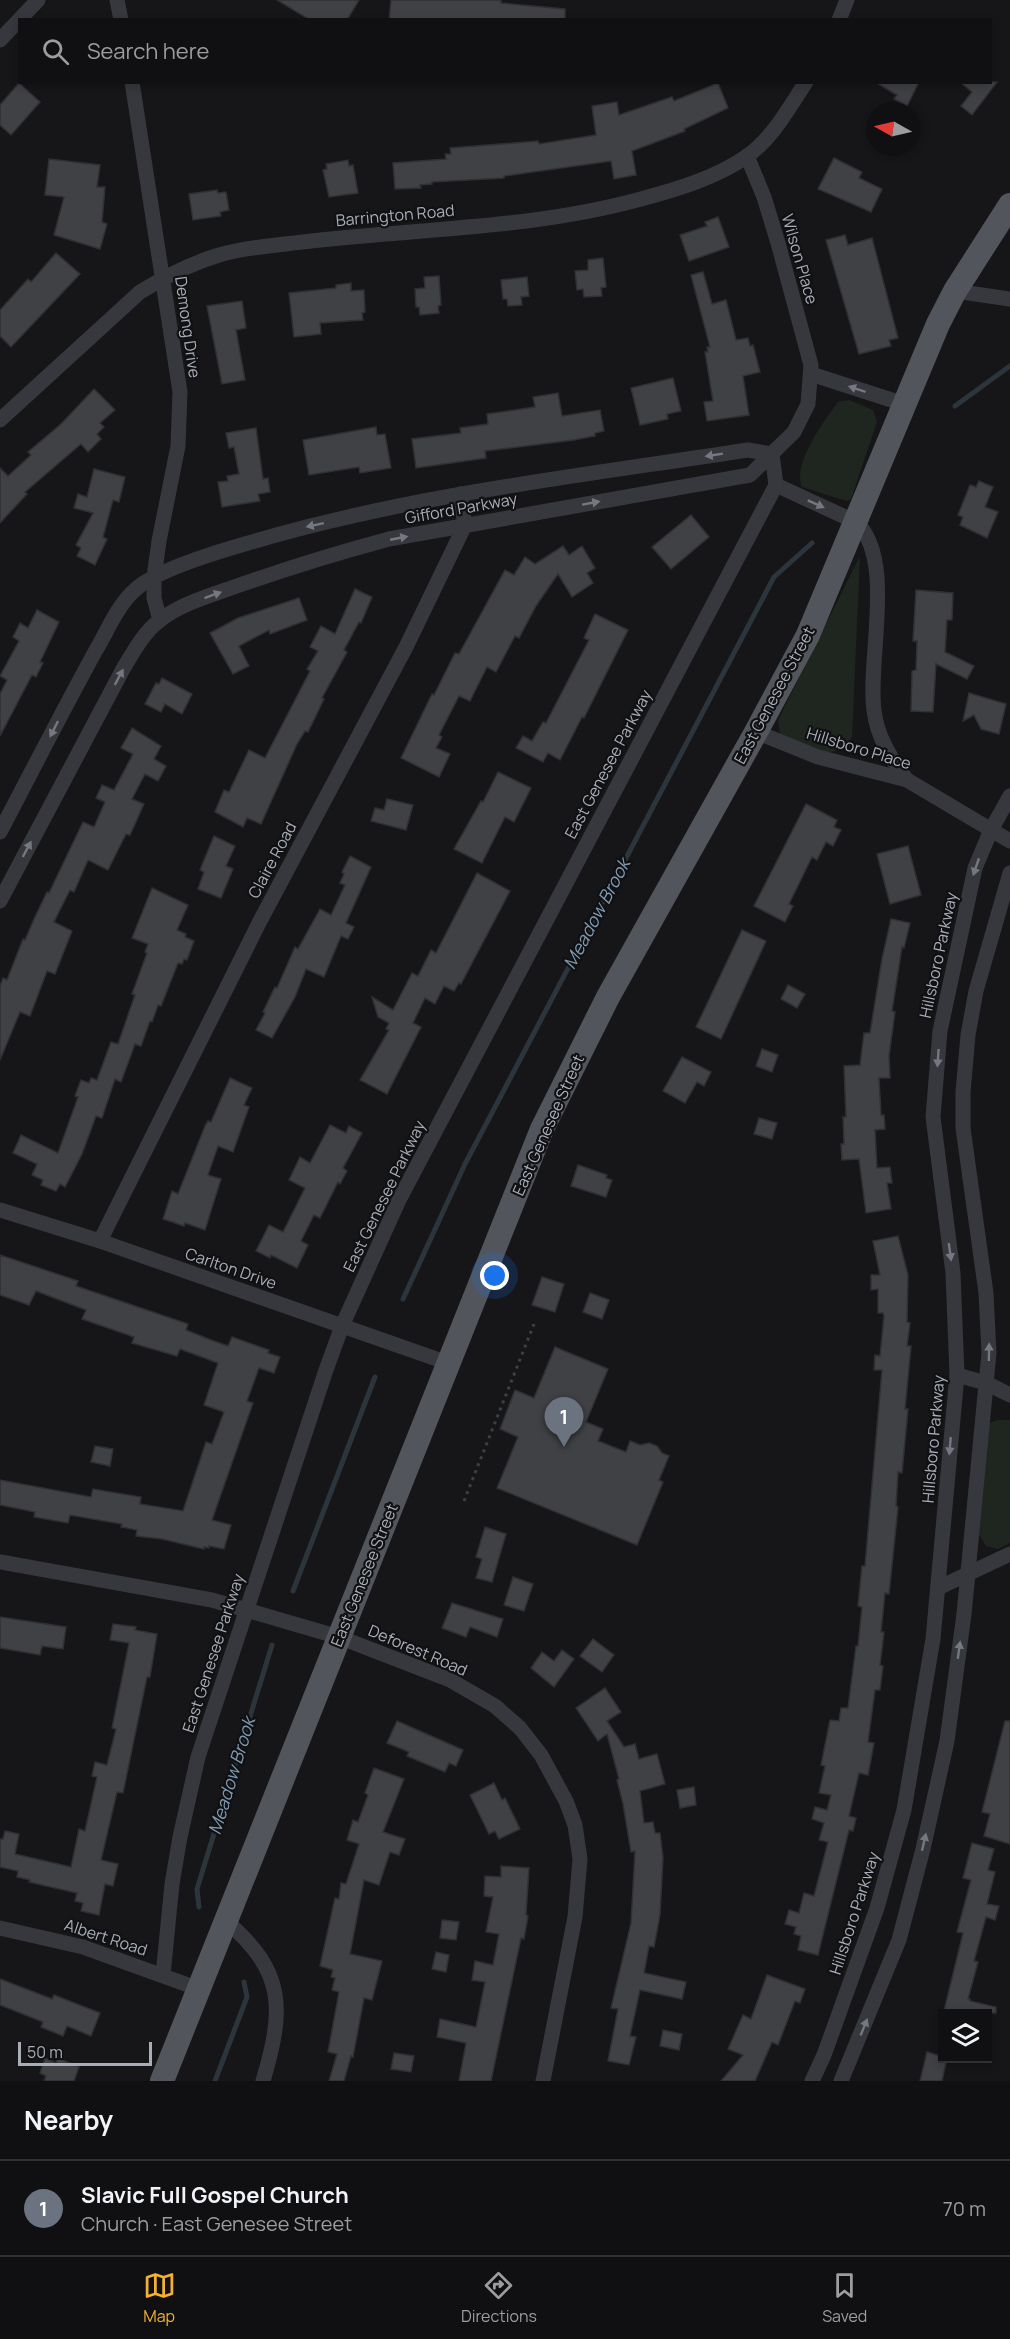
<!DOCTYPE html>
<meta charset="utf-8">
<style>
:root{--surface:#101012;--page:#1e1e20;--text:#f1f3f6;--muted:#9c9d9f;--line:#303032;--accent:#f2b134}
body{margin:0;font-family:Manrope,sans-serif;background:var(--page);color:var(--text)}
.controls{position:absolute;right:18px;bottom:18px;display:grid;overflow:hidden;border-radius:0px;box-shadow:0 3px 9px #0003}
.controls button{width:54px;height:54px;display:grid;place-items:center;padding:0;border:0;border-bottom:2px solid var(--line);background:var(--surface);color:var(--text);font:30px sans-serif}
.compass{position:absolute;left:866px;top:102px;width:54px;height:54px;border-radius:50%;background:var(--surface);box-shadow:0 3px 9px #0003;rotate:278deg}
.scale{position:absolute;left:18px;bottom:15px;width:134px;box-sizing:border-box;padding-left:6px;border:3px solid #a8adb8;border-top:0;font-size:16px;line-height:21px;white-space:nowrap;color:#a8adb8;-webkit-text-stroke:4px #111113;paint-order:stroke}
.you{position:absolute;left:495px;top:1276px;width:21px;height:21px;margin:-15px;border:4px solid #fff;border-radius:50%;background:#1a73e8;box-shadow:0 0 0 9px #1a73e833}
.badge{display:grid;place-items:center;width:39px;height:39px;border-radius:50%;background:var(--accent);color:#fff;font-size:20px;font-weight:700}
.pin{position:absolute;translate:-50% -50px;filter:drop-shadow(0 2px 3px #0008)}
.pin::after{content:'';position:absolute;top:32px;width:21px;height:18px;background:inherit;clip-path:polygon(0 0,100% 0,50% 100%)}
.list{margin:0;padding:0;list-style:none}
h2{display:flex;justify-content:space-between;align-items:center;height:78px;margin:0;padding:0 24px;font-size:26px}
h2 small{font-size:20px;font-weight:400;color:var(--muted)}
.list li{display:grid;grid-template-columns:39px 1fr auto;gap:18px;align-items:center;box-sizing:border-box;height:96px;padding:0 24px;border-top:2px solid var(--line)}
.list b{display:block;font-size:22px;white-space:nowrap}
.list p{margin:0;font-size:20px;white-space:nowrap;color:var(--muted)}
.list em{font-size:20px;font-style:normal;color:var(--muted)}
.icon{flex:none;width:33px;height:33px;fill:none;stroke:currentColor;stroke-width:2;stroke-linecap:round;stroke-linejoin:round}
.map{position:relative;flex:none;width:1010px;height:2081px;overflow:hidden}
.search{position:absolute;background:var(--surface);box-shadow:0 3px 9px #0003;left:18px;right:18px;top:18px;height:66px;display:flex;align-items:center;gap:15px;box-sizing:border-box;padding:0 21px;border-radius:0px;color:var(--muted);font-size:22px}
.sheet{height:174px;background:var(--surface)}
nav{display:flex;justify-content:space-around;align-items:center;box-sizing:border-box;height:84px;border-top:2px solid var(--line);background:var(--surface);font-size:16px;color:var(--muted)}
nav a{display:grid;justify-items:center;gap:3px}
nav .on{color:var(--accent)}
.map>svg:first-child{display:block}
.green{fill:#1e261f}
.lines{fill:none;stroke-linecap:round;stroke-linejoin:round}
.stream{stroke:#2c353c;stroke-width:5}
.building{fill:#404145;stroke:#303034;stroke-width:1.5}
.path{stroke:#3d3f44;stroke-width:3;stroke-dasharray:3 4.5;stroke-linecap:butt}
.street{stroke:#37383d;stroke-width:15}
.primary{stroke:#53555c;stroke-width:24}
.oneway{fill:#757881}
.labels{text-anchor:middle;stroke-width:4.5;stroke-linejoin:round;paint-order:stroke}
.street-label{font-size:16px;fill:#a8adb8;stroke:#111113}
.water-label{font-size:18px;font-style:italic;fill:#7f9bb3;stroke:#111113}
</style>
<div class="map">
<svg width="1010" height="2081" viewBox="0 0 1010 2081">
<rect width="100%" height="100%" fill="#161618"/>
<g class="green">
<path d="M849 400 873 410 877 422 851 499 847 501 802 487C792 464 824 421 838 402Z"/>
<path d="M860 556 852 737C834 767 804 745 780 734L778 720Z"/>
<path d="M997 1420H1010V1543L998 1549 986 1546 978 1533 988 1424Z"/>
</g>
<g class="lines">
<g class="stream">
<path d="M955 406 1010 366"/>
<path d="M403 1299 465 1164 774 577 812 543"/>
<path d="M293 1591 375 1377"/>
<path d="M199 1907 197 1889 272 1645"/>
<path d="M215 2081 247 1997 244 1982"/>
</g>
</g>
<g class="building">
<path d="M277 0H359L347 20H310Z"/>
<path d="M391 0H501V3L565 9V20H389Z"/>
<path d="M875 82H919L907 106 894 99 897 95Z"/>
<path d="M960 82H997L972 115 961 106 972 92Z"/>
<path d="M19 83 40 102 11 135 0 125V105Z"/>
<path d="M718 83 728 108 684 129 685 131 632 151 636 175 614 179 611 161 504 176V178L432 182V184L420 185 421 188 395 189 393 163 446 159 445 154H451L450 148 538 141 539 144 596 135 592 106 617 102 619 115 672 97 674 101Z"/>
<path d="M834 158 862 172 859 178 882 189 871 212 818 189Z"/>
<path d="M49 159 100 165 97 187H105L102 222 107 224 100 249 54 235 64 197 45 195Z"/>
<path d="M348 160 349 166 353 165 358 193 329 197 323 170 327 169 326 164Z"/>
<path d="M217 190 218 193 226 192 229 210 220 212 221 216 193 220 189 194Z"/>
<path d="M718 217 729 247 689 261 680 235 707 226 705 222Z"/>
<path d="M845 235 848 245 872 238 898 338 889 340 891 346 859 354 826 240Z"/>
<path d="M56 253 80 274 11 347 0 336V310L28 279 31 282Z"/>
<path d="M603 258 606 287 601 288 602 296 584 297 583 289 577 290 575 271 588 270V260Z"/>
<path d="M703 272 712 304 726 300 736 340 748 338 750 346 753 345 760 372 743 376 749 415 707 421 704 402 713 401 705 352H708L707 347H710L691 275Z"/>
<path d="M439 276 441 305 438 306 439 313 420 315 419 307H416L415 289 425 288 424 277Z"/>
<path d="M527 277 529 296 521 297 522 305 508 306 507 299H503L501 280Z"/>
<path d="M351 283V291L364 290 365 312 362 313 363 320 320 323 321 334 294 337 289 293 336 288V285Z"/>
<path d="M242 301 246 328 236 330 245 380 222 384 207 306Z"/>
<path d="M673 378 681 411 667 414 668 419 640 425 631 388Z"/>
<path d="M94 389 115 410 100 423 104 427 97 434 101 439 88 452 81 444 25 492 27 494 0 523V468L8 476 31 455 28 452 61 424Z"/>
<path d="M558 393 562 416 600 410 604 431 595 433V436L574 440 485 451 486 458 416 468 412 439 461 433 460 428 488 424 487 414 535 407 533 397Z"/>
<path d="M376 427 377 435 385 434 391 468 360 473 359 467 309 475 303 440Z"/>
<path d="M256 428 263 479 268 478 270 492 258 494 260 501 222 507 218 482 228 481 227 476 239 474 234 447 229 448 226 433Z"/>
<path d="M94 469 125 477 119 502 113 500 103 537 107 539 95 565 77 556 81 548 76 545 93 513 74 508 78 494 87 497Z"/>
<path d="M979 481 993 487 985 507 998 512 987 538 960 525 963 517 958 515 970 485 976 487Z"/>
<path d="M691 515 709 537 671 569 652 547Z"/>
<path d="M563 546 569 555 582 546 595 568 587 573 593 583 572 597 558 574 536 606 519 638 515 636 496 672 487 667 470 701 459 696 439 735 442 737 436 748 450 754 439 777 401 758 432 694 434 695 455 653 459 654 505 570 514 575 525 557 535 564Z"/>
<path d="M355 589 372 597 361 623 359 622 344 650 347 652 322 698 324 699 308 732 305 731 297 744 261 824 247 818 243 827 215 812 224 790 229 792 249 750 265 758 310 671 307 669 318 651 310 647 321 626 335 634Z"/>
<path d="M916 590 953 593 952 620H947L945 652 974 666 967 679 936 664 933 712 911 711 912 671 916 670 917 641H913Z"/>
<path d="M299 598 307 620 270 634 269 630 239 646 249 666 233 674 210 633 238 618Z"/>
<path d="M37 610 59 622 40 662 43 663 36 677 32 675 0 736V694L7 680 0 676 19 641 13 637 20 623 28 628Z"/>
<path d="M595 614 628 630 584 718 582 717 560 760 548 753 543 762 516 748 523 736 532 741 543 722 546 723 589 640 584 638Z"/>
<path d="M162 678 192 694 182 714 165 704 161 712 145 704 156 683 159 684Z"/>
<path d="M969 693 1006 704 999 734 981 729 974 715 963 721Z"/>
<path d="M132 728 161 746 154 759 166 766 158 781 145 774 132 799 144 804 130 835 126 834 108 870 88 860 74 892 70 890 54 922 72 931 55 974 47 971 30 1016 20 1012 0 1060V986L3 978 7 980 23 939 25 940 35 917 47 892 49 893 83 822 94 827 105 802 96 798 102 785 114 790 133 754 121 748Z"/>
<path d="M498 772 531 788 514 822 505 817 482 863 454 849 481 801 483 802Z"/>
<path d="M387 799 413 805 406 830 371 821 375 808 384 810Z"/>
<path d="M806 804 837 820 834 827 841 830 833 846 826 842 817 860 812 857 789 904 793 906 785 922 754 906Z"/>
<path d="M214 836 235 846 226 866 233 869 221 898 198 889 204 872 200 870Z"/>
<path d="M908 846 921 895 890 904 877 854Z"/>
<path d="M350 856 371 867 346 923 354 927 348 939 341 936 324 977 306 969 295 997 272 1038 256 1030 265 1013 263 1012 275 987 277 988 295 947 298 949 320 909 331 915 345 885 340 883 344 874 342 872Z"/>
<path d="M477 873 510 891 461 984 459 983 454 991 444 986 435 1004 425 998 413 1023 421 1027 387 1094 360 1080 389 1030 386 1029 389 1023 378 1017 372 997 393 1010 412 973 418 976 431 950 436 953Z"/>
<path d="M152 888 188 905 177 930 186 934 185 937 194 941 187 960 184 959 182 964 178 963 161 1006 158 1005 152 1022 150 1021 141 1046 135 1044 121 1082 115 1079 102 1118 96 1116 82 1154 65 1187 60 1184 56 1191 41 1185 43 1180 32 1175 37 1164 13 1153 21 1135 58 1153 78 1097 75 1096 81 1080 89 1083 91 1078 97 1080 111 1042 118 1044 135 995 132 994 147 953 145 952 148 944 132 938Z"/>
<path d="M891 919 910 923 904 948 902 947 892 1011 895 1012 889 1056 890 1078H879L881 1115H884L885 1129 875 1130 877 1168 890 1167 892 1183H887L891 1209 866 1213 859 1159 842 1160 841 1144H844L843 1117H846L844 1066 860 1065 864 1033H870L882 959Z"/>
<path d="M742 930 766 941 721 1039 696 1027Z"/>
<path d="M788 985 805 994 797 1008 781 999Z"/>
<path d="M762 1049 778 1055 772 1072 756 1066Z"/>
<path d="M682 1057 711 1072 704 1086 697 1082 685 1103 663 1091Z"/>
<path d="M230 1078 252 1088 244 1105 249 1107 233 1152 218 1146 208 1175 221 1179 205 1230 185 1223 184 1226 163 1219 172 1191 178 1194 205 1126 208 1121 211 1122Z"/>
<path d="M759 1118 777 1123 772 1139 754 1134Z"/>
<path d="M330 1125 346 1133 349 1126 362 1133 343 1168 347 1171 340 1184 338 1182 320 1218 314 1215 301 1241 308 1245 297 1268 271 1255 270 1258 256 1251 269 1225 283 1232 305 1188 289 1180 300 1157 310 1163Z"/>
<path d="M578 1165 607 1175 606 1178 612 1180 606 1197 571 1186Z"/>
<path d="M898 1236 908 1275 907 1322 910 1323 907 1346H911L905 1409H908L902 1473 898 1472 896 1506 898 1507 889 1594 885 1593 881 1632H884L880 1665 883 1666 880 1690H875L868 1742 874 1743 868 1775 859 1773 849 1816 856 1818 853 1831 849 1830 818 1955 798 1950 801 1936 794 1934 796 1927 785 1924 789 1910 799 1913 804 1893 814 1896 828 1842 819 1840 824 1823 812 1819 815 1807 827 1810 831 1795 819 1793 825 1766 821 1765 830 1720 839 1721 841 1708H848L856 1646H858L862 1607 858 1606 862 1566H865L882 1370H874L875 1355 880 1356 884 1316 883 1313H878V1289L871 1290V1275H880L873 1241Z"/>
<path d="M0 1255 78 1281 76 1286 188 1324 186 1330 211 1340 228 1346 232 1337 269 1350 268 1353 280 1357 274 1373 259 1368 247 1401 253 1403 212 1520 231 1525 224 1549 209 1546V1548L204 1547V1549L162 1539 136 1536 137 1530 121 1527 122 1524 70 1515 68 1523 34 1517 35 1512 0 1505V1480L91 1497 93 1489 141 1497 140 1504 183 1511 206 1442 212 1444 224 1412 204 1405 218 1363 180 1349 177 1356 132 1343 134 1337 82 1319 86 1310 36 1291 29 1305 0 1295Z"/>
<path d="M542 1277 564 1284 555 1312 532 1305Z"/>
<path d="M590 1293 609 1300 602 1319 583 1312Z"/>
<path d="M555 1347 608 1369 586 1422 603 1429 598 1441 626 1452 630 1441 640 1445 649 1443 657 1446 662 1453 669 1456 659 1480 663 1482 637 1545 497 1488 518 1437 500 1429 515 1390 534 1398Z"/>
<path d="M95 1446 113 1449 110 1466 91 1462Z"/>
<path d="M485 1527 506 1534 492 1582 476 1578 482 1559 476 1557Z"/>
<path d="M513 1577 533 1584 524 1611 504 1605Z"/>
<path d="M452 1603 503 1619 497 1637 470 1627 466 1637 442 1628Z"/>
<path d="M0 1617 66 1627 63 1649 42 1646 40 1655 0 1648Z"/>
<path d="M113 1624 136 1627 135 1630 157 1634 150 1677H147L123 1793 117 1792 101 1860 118 1864 113 1886 105 1884 99 1915 81 1911 83 1903 75 1901 77 1893 29 1882 30 1880 17 1877 18 1871 0 1867V1839H3L5 1831 19 1834 15 1854 71 1867 79 1829 85 1831 97 1777 92 1776 95 1762 107 1765 116 1729 112 1728 129 1643 110 1640Z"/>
<path d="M593 1639 614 1655 602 1672 580 1656Z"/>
<path d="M562 1650 574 1659 554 1687 531 1668 542 1652 554 1661Z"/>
<path d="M605 1688 621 1712 607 1721 624 1747 635 1744 639 1759 657 1754 665 1784 640 1791 644 1823 653 1822 655 1833H660L663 1858 660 1915 654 1947 649 1946 644 1973 686 1982 682 1999 640 1990 630 2036 636 2037 629 2065 608 2061 618 2009 611 2008 631 1923 635 1851 631 1852 623 1804 617 1780 619 1779 607 1734 598 1741 576 1708Z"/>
<path d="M397 1721 463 1750 456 1766 449 1763 445 1772 407 1756 409 1752 387 1743Z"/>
<path d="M1005 1721H1010V1844L984 1836 990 1814 982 1812Z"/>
<path d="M374 1768 404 1779 383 1832 405 1839 399 1855 390 1852 379 1885 364 1880 350 1954 382 1961 372 2000 364 1998 353 2057 351 2056 344 2081H329L337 2054 328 2052 339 1992 332 1990 335 1978 331 1977 333 1970 320 1966 335 1898 339 1899 341 1883 346 1884 359 1844 347 1840 353 1820 358 1822 368 1795 365 1793Z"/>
<path d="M494 1783 502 1800 505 1798 520 1829 499 1839 495 1831 489 1834 470 1795Z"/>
<path d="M694 1787 696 1805 680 1808 677 1790Z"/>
<path d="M972 1843 994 1849 988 1870 995 1872 987 1904 999 1906 995 1920 986 1917 974 1961 978 1962 968 1999H970V2001L996 2007V2013H952L944 2011 963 1933 957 1932 971 1880 963 1878Z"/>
<path d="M501 1866 529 1868 526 1915 528 1916 524 1939 521 1938 491 2081H459L466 2043 437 2037 440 2019 476 2027 485 1982 472 1980 475 1961 493 1965 499 1934 486 1932 493 1897 484 1896 485 1876 501 1877Z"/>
<path d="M442 1920 459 1922 456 1940 440 1938Z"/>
<path d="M436 1952 449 1955 446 1972 432 1969Z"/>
<path d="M767 1975 805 1989 800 2003 795 2001 778 2045 772 2042 755 2081H721L743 2055 728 2049 743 2015 751 2019Z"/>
<path d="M0 1979 52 1999 54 1995 100 2013 91 2036 67 2026 63 2036 41 2027 43 2022 0 2005Z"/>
<path d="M663 2030 682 2034 679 2050 660 2046Z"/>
<path d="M927 2052 947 2058 942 2081H920Z"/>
<path d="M394 2053 414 2056 411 2072 391 2069Z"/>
<path d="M45 2058 56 2063 58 2058 79 2067 74 2081H44L46 2076 40 2073Z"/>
</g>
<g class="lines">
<path class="path" d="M464 1501 534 1324"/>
<g class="street">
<path d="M117 0 121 20"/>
<path d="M839 20 847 0"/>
<path d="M0 40 38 0"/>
<path d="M132 82 180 392 178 446 159 541 154 577V598L160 620"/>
<path d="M955 291 1010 299"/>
<path d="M811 374 904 404"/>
<path d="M0 420 140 292C163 278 188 265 213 257 237 249 261 247 285 244 318 240 351 237 385 234 471 227 557 222 641 199 678 189 715 178 746 157 773 138 788 109 806 82"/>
<path d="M776 485 856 522C896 559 867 660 874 710 877 737 891 759 907 780"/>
<path d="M756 732 818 757 907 780 1010 841"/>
<path d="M0 832C32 771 63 710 96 650 108 630 118 604 136 589 157 570 217 552 245 544 408 495 580 476 748 450L772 454"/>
<path d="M0 901 123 669C133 653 143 633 159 621 178 605 211 595 234 587 285 569 337 553 389 539L750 475 794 432 808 404 811 365 778 243 764 197 747 156"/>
<path d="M0 1210 100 1241 448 1363"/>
<path d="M100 1241 260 921 406 647 465 525 460 494"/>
<path d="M957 1375 986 1383 1010 1395"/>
<path d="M0 1562 212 1600 339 1637 450 1680 495 1706 520 1728 541 1755 566 1801 575 1825 580 1859 575 1917 543 2081"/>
<path d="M938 1588 1010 1554"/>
<path d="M226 1921C286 1972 284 2010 263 2081"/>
<path d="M0 1928 83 1947 199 1989"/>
<path d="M163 1975 172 1884 180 1837 198 1757 326 1370 342 1326 399 1200 776 485 772 454"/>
<path d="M812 2081 824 2055 877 1908 904 1810 933 1639 957 1375 953 1273 933 1117 940 1031 975 868 991 830 1010 796"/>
<path d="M841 2081 899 1940 923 1849 947 1741 964 1614 989 1353 986 1293 963 1128V1092L968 1035 976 991 1010 873"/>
</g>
<path class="primary" d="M162 2081 542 1129 608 997 756 732 808 635 938 324 955 291 1010 205"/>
</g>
<defs><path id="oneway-solid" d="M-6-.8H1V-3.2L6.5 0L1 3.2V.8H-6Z" transform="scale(1.5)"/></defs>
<g class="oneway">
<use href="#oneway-solid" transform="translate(857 389) rotate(-162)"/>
<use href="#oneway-solid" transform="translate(714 455) rotate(171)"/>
<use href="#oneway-solid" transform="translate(591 503) rotate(-10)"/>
<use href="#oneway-solid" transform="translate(816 504) rotate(24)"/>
<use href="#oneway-solid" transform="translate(315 525) rotate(168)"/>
<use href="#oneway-solid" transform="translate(399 538) rotate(-11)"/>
<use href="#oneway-solid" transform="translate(213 595) rotate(-20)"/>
<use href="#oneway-solid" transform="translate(119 677) rotate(-62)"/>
<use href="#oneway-solid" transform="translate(54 729) rotate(117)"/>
<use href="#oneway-solid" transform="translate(27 849) rotate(-62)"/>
<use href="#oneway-solid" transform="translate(976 867) rotate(109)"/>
<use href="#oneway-solid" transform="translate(938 1058) rotate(94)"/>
<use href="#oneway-solid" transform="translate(950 1252) rotate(82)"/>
<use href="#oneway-solid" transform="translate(989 1352) rotate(-89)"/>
<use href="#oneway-solid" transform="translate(950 1446) rotate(95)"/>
<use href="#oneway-solid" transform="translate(959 1650) rotate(-82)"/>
<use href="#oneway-solid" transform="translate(924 1842) rotate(-77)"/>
<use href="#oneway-solid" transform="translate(864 2027) rotate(-68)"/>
</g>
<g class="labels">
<g class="street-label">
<text transform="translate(395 215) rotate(-5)" y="6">Barrington Road</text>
<text transform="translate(800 259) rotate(74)" y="6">Wilson Place</text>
<text transform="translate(188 327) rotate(82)" y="6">Demong Drive</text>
<text transform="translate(461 508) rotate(-10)" y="6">Gifford Parkway</text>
<text transform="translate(774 695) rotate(-62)" y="6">East Genesee Street</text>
<text transform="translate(859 748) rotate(17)" y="6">Hillsboro Place</text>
<text transform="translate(608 764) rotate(-62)" y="6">East Genesee Parkway</text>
<text transform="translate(272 860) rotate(-62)" y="6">Claire Road</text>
<text transform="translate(938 955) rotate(-78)" y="6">Hillsboro Parkway</text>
<text transform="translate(548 1125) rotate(-66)" y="6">East Genesee Street</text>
<text transform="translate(384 1196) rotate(-64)" y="6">East Genesee Parkway</text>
<text transform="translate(231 1268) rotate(19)" y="6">Carlton Drive</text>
<text transform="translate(933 1439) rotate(-85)" y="6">Hillsboro Parkway</text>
<text transform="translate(364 1575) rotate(-68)" y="6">East Genesee Street</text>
<text transform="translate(418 1650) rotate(23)" y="6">Deforest Road</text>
<text transform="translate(213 1653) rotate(-72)" y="6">East Genesee Parkway</text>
<text transform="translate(854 1913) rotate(-72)" y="6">Hillsboro Parkway</text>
<text transform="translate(106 1937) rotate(18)" y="6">Albert Road</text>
</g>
<g class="water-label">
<text transform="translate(597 914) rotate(-62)" y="6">Meadow Brook</text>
<text transform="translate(232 1776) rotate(-73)" y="6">Meadow Brook</text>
</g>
</g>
</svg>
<div class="controls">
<button><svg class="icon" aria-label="layers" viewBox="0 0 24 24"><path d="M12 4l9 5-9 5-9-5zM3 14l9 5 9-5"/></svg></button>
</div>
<svg class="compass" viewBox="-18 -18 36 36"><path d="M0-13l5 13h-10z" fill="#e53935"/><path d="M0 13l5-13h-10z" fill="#9c9d9f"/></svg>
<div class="scale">50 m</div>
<div class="you"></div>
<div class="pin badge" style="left:564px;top:1447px;background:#6b7280">1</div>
<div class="search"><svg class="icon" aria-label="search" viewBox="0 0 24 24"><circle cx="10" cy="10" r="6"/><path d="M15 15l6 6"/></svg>Search here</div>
</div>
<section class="sheet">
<h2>Nearby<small></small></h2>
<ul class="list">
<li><span class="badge" style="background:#6b7280">1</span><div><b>Slavic Full Gospel Church</b><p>Church · East Genesee Street</p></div><em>70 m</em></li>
</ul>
</section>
<nav>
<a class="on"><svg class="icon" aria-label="map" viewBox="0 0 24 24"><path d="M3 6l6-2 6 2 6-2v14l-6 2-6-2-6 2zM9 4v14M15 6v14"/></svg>Map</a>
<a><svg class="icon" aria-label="directions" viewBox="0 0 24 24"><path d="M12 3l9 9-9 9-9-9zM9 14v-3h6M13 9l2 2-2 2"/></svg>Directions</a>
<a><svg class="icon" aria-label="saved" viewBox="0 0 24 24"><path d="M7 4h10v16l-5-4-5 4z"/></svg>Saved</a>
</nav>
